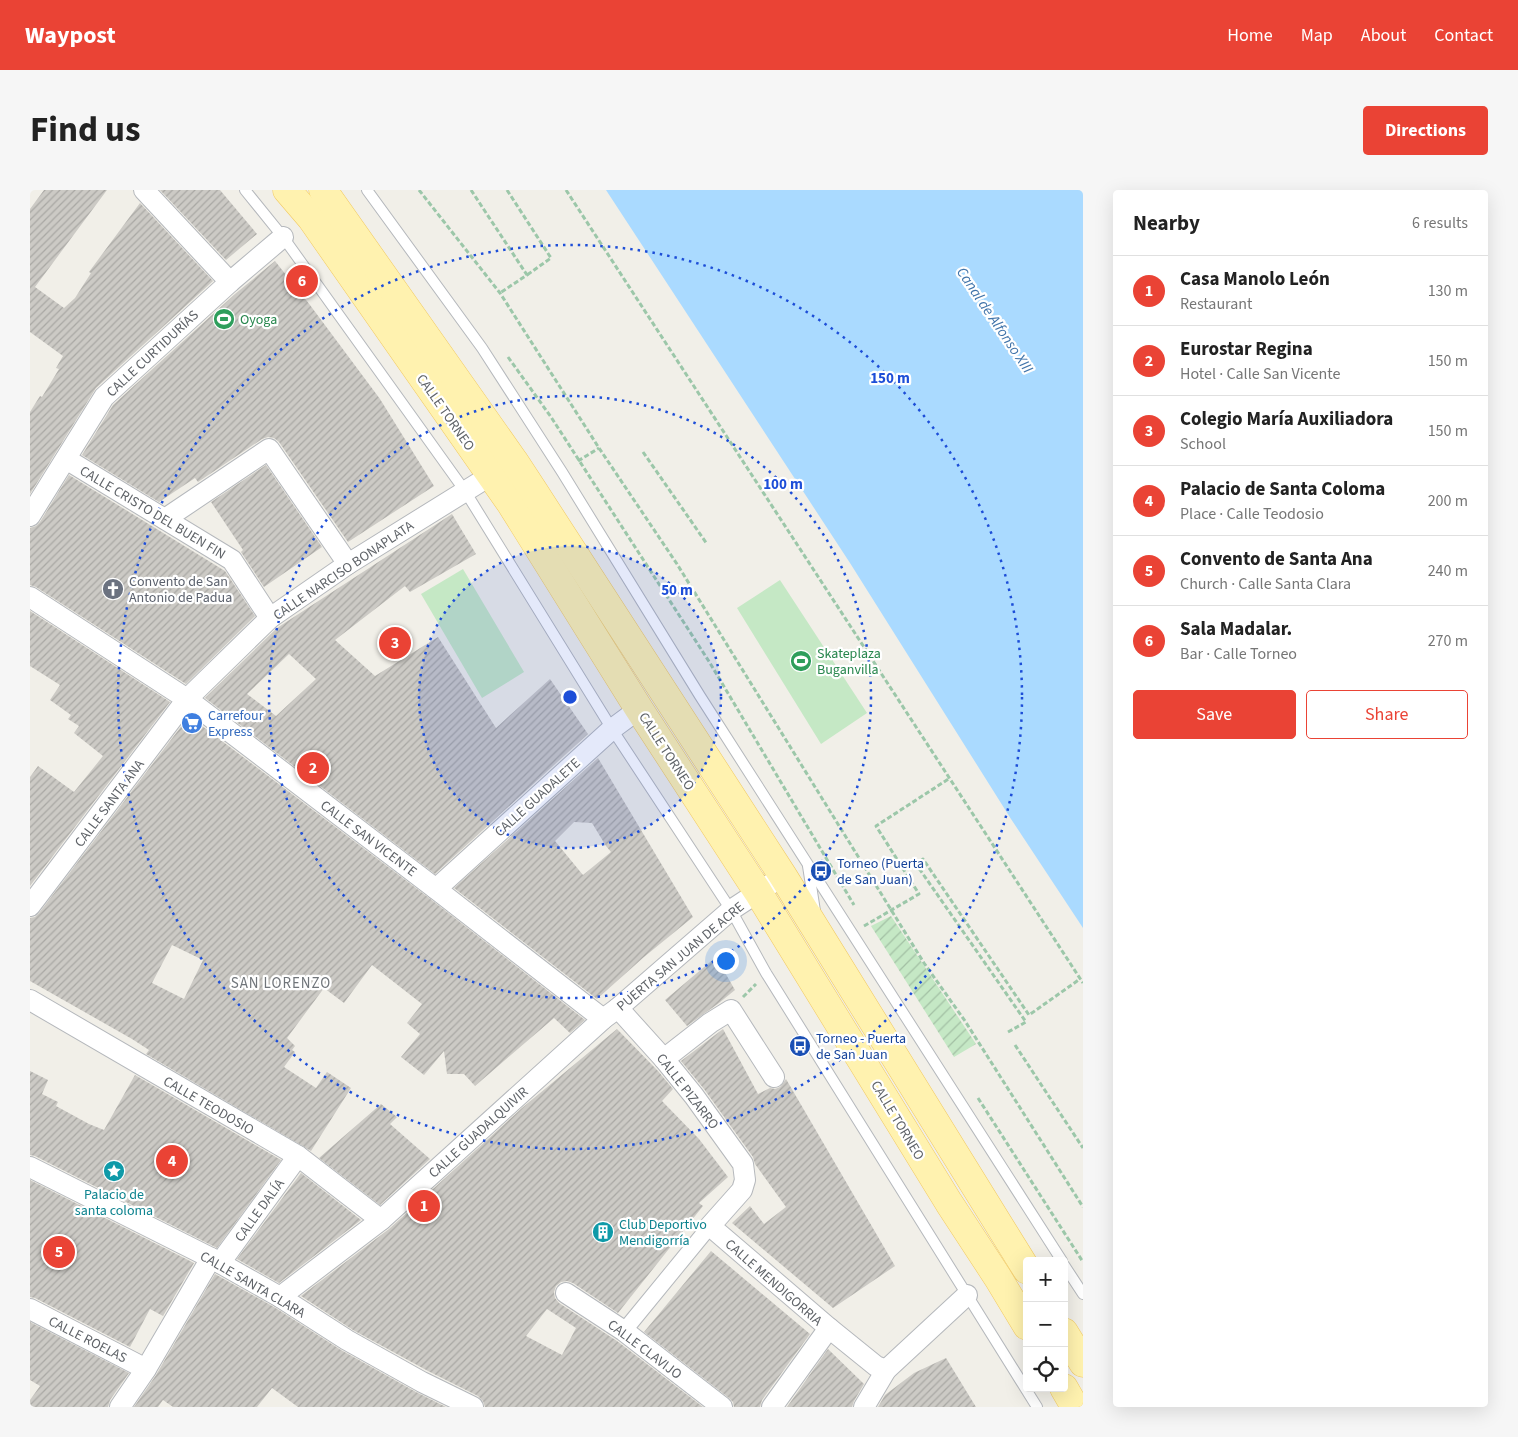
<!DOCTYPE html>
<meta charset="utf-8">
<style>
:root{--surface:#fff;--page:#f6f6f6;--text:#222;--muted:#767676;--line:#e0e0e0;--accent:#ea4335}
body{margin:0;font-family:"Source Sans 3",sans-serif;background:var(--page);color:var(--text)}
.controls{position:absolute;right:15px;bottom:15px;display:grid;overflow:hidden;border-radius:5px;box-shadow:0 5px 20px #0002}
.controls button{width:45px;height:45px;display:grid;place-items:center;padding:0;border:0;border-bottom:1px solid var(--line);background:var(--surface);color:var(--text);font:25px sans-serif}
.you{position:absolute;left:695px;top:770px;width:18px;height:18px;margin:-12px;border:4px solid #fff;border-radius:50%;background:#1a73e8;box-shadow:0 0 0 8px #1a73e833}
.badge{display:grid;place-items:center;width:32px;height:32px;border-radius:50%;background:var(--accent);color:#fff;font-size:16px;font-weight:700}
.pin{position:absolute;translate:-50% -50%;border:2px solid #fff;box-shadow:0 1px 5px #0006}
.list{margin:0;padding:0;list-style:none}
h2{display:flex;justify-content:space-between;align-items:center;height:65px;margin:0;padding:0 20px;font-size:21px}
h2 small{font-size:16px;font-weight:400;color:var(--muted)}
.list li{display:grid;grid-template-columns:32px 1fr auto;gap:15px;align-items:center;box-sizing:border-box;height:70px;padding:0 20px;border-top:1px solid var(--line)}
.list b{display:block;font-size:19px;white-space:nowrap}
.list p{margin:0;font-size:16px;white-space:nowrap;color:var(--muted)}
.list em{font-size:16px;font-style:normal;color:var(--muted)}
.actions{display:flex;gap:10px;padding:15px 20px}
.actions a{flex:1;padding:11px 0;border:1px solid var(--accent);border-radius:5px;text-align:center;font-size:18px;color:var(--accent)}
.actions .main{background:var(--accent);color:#fff}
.icon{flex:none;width:28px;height:28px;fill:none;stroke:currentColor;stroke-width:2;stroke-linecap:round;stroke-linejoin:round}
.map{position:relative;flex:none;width:1053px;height:1217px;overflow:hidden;border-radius:5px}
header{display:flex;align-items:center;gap:30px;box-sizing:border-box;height:70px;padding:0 25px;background:var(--accent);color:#fff}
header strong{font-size:24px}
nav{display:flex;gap:28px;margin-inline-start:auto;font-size:18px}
.intro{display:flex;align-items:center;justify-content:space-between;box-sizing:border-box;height:120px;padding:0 30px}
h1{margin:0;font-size:35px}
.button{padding:12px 22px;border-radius:5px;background:var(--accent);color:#fff;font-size:18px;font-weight:700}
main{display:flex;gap:30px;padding:0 30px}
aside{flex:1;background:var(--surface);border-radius:5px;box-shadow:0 5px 20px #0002}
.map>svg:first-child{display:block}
.grass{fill:#c5e8c5}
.garden{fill:url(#garden-furrows)}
.water{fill:#aadaff}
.building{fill:url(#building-hatch);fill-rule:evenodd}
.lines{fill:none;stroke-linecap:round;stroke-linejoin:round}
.service-casing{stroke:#b5b8bc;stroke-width:12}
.pedestrian-casing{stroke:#b5b8bc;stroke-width:17}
.minor-casing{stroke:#b5b8bc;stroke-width:22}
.primary-casing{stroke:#f2c960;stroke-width:29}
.path{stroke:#9cc7a9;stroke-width:3;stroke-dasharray:5 2.5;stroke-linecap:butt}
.service{stroke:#fff;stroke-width:10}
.pedestrian{stroke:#fff;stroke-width:15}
.minor{stroke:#fff;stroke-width:20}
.primary{stroke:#fff2af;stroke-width:28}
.ring{fill:none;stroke:#1d4ed8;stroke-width:2.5;stroke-dasharray:2.5 5}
.labels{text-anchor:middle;stroke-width:4.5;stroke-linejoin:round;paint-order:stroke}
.leisure-label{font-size:14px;fill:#27864d;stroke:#fff;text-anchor:start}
.street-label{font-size:14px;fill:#5f6368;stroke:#fff}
.worship-label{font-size:14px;fill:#5b616d;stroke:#fff;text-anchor:start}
.shop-label{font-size:14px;fill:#366cbe;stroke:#fff;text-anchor:start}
.transit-label{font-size:14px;fill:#164399;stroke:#fff;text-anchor:start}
.culture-label{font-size:14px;fill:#0d838f;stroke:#fff}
.water-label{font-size:15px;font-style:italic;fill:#4174aa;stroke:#fff}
.neighbourhood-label{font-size:15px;letter-spacing:1px;fill:#70757a;stroke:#fff}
.centre{fill:#1d4ed8;stroke:#fff;stroke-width:2.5}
.ring-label{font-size:15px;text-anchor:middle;font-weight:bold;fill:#1d4ed8;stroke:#fff;stroke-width:4.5;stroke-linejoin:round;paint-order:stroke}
</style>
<header>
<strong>Waypost</strong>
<nav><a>Home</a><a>Map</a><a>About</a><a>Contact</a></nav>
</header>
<div class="intro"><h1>Find us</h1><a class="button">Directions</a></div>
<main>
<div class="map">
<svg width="1053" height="1217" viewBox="0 0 1053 1217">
<defs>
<pattern id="garden-furrows" width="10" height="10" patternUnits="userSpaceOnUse" patternTransform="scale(1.25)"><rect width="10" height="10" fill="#c5e8c5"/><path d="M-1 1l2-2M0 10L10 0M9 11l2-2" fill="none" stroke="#a3c0a4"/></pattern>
<pattern id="building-hatch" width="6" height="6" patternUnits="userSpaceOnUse" patternTransform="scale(1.25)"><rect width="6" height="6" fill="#cccac5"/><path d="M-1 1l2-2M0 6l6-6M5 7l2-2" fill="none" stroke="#a9a8a4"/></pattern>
</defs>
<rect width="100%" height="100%" fill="#f1efe8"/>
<g class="grass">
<path d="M433 379 494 482 452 508 391 404Z"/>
<path d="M750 390 837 523 791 554 707 418Z"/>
</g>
<path class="garden" d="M861 726 946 854 924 867 841 736Z"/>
<path class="water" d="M576 0H1053V738L981 629 820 373Z"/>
<g class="building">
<path d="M14 0H77L5 97 34 118 45 108 61 83 59 82 110 13 183 91 66 198 0 304V222L10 206 12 207 29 179 26 178 33 166 0 142V19Z"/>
<path d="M130 0H190L227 44 196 70Z"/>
<path d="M245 71 280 115 350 209 404 296 318 352 249 252 244 248 238 247 232 249 168 292 165 288 129 312 52 265 83 215 205 104Z"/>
<path d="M236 275 292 357 234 397 211 362 213 360 181 312Z"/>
<path d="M39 285 195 381 225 426 156 494 6 397 0 395V338L6 336 10 332Z"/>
<path d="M422 324 446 364 380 402 375 396 305 450 345 486 408 447 466 538 520 489 558 544 405 684 175 508 247 438ZM259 464 286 489 246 526 217 504Z"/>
<path d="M0 421 140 512 0 696V587L8 576 44 602 73 566 44 543 49 536 38 529 41 525 20 510 30 495 0 476Z"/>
<path d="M159 526 399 708 555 830 540 843 524 828 445 896 434 884H417L414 861 394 885 371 867 390 844 377 833 392 814 342 775 314 813 294 798 257 848 265 856 262 860 265 862 254 877 286 898 297 882 321 898 281 961 116 864 119 860 102 849 0 791V728L5 727 9 723ZM142 755 173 770 154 809 122 793Z"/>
<path d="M568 568 663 727 614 767 567 809 424 698ZM544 632 562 633 576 656 581 662 553 685 525 651Z"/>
<path d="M686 767 705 800 689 813 657 836 635 810Z"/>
<path d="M587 839 628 881 643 899 632 911 669 949 698 987 669 1013 673 1016 588 1123 543 1093 537 1091 531 1092 526 1096 524 1102 525 1108 529 1113 587 1151 673 1217H455L453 1211 448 1206 398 1181 323 1140 271 1106 359 1039 492 918ZM517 1119 546 1138 532 1165 496 1146Z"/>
<path d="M693 839 728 904 740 898 745 899 750 897 756 889 865 1076 803 1118 702 1033 720 1016 734 1034 756 1017 725 974 723 967 674 899 651 871Z"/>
<path d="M0 881 18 890 12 904 28 912 26 916 59 934 74 940 105 885 251 970 187 1058 5 966 0 965Z"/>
<path d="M351 914 367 927 360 934 400 969 350 1015 289 968Z"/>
<path d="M271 983 331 1030 249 1093 207 1069Z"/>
<path d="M0 990 164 1073 133 1126 120 1119 100 1157 5 1108 0 1107Z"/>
<path d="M681 1061 780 1144 732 1210 730 1217H704L703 1212 699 1208 614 1142Z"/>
<path d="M185 1084 244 1117 311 1160 386 1202 416 1217H268L242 1198 227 1217H143L133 1210 128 1217H104L126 1185Z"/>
<path d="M0 1132 99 1183 80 1210 78 1217H0V1210L10 1196 0 1190Z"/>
<path d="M798 1159 834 1194 824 1211 822 1217H757Z"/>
<path d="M916 1168 946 1217H848L855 1205 884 1183Z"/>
</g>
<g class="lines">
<g class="service-casing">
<g id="service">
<path d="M215 0 253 47 435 301 582 539 701 720 736 783 1007 1217"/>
<path d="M337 0 452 158 532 282 670 506 1032 1071"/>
<path d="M778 676 785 721"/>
<path d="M1034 1075 1053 1104"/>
</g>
</g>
<g class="pedestrian-casing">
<path id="pedestrian" d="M594 1141 680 1036"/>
</g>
<g class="minor-casing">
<g id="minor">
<path d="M114 0 200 92"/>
<path d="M36 269 202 370 240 428"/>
<path d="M0 326 74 207 200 92 253 47"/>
<path d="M135 329 239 259 318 374"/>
<path d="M0 407 157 509 406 699 573 829"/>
<path d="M406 699 582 539 609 519"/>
<path d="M0 716 157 509 240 428 318 374 471 279"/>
<path d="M0 810 268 966 351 1030"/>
<path d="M588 818 634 869 664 906 713 974 715 990 712 1000 680 1036 799 1138 846 1176 856 1180"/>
<path d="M634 869 680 833 701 820 744 887"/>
<path d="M0 977 181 1068 250 1107 317 1150 392 1192 443 1217"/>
<path d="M190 1073 268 966"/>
<path d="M536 1103 594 1141 692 1217"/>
<path d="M250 1107 351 1030 573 829 588 818 701 720 753 686"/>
<path d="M0 1119 116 1179"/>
<path d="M90 1217 116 1179 181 1068"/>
<path d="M742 1217 799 1138"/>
<path d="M834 1217 856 1180 937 1105"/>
</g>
</g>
<g class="primary-casing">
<g id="primary">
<path d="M257 0 281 28 481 314 609 519 728 702 919 1013 968 1088 997 1136"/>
<path d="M293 0 484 271 503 300 753 686 997 1080"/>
<path d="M1034 1142 1053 1173"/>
<path d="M1034 1198 1045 1217"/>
</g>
</g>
<g class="path">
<path d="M389 0 470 103 569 258 647 374 894 773 935 831 1053 1017"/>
<path d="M441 0 497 85 470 103"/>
<path d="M477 0 521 68 497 85"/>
<path d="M536 0 1053 793"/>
<path d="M478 167 521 227 680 473 824 715"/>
<path d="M613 262 677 354"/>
<path d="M548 271 569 258"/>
<path d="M834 736 889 704 846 636 920 588"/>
<path d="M713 807 726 794"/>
<path d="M978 842 996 832 886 674 893 669 999 825 1050 789"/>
<path d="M985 855 1053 958"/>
<path d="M948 908 1053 1072"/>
</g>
<use href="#service" class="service"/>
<use href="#pedestrian" class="pedestrian"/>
<use href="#minor" class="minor"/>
<use href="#primary" class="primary"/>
</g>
<circle cx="540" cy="507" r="151" fill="#1d4ed8" fill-opacity=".12"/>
<g class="ring">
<circle cx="540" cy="507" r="151"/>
<circle cx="540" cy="507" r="301"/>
<circle cx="540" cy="507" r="452"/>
</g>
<defs>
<g id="stadium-disc" transform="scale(1.125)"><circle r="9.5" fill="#2e9e5b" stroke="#fff"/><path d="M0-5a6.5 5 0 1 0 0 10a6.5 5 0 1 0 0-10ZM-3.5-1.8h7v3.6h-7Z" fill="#fff"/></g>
<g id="church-disc" transform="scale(1.125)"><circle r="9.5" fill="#6b7280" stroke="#fff"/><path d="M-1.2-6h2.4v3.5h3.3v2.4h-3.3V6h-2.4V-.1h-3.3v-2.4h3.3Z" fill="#fff"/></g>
<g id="supermarket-disc" transform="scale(1.125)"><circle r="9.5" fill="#3f7fe0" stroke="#fff"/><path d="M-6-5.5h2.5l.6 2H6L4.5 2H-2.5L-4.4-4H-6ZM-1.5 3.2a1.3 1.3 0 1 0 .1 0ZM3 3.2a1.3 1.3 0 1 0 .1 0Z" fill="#fff"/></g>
<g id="bus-disc" transform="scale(1.125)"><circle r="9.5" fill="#1a4fb4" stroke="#fff"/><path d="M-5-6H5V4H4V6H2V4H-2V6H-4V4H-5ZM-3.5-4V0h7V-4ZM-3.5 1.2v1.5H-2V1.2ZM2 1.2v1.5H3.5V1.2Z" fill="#fff"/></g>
<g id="sight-disc" transform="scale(1.125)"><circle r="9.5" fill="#0f9aa8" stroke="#fff"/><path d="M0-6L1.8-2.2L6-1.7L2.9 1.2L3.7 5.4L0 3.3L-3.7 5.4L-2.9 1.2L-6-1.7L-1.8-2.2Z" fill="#fff"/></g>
<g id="building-disc" transform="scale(1.125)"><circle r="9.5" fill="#0f9aa8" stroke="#fff"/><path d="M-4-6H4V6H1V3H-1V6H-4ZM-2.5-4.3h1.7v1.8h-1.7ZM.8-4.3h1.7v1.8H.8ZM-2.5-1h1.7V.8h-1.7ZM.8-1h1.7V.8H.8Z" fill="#fff"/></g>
</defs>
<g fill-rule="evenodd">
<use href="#stadium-disc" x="194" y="129"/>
<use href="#church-disc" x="83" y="399"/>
<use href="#stadium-disc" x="771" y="471"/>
<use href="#supermarket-disc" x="162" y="533"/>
<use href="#bus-disc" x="791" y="681"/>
<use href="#bus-disc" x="770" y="856"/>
<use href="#sight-disc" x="84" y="981"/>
<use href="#building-disc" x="573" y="1042"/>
</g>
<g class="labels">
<g class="leisure-label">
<text x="210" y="134">Oyoga</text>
<text x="787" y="468">Skateplaza<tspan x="787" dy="16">Buganvilla</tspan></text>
</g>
<g class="street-label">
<text transform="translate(122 163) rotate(-43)" y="5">CALLE CURTIDURÍAS</text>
<text transform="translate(416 222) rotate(55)" y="5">CALLE TORNEO</text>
<text transform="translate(123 322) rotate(31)" y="5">CALLE CRISTO DEL BUEN FIN</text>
<text transform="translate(313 380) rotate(-34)" y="5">CALLE NARCISO BONAPLATA</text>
<text transform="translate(637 561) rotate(57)" y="5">CALLE TORNEO</text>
<text transform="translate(507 607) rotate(-42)" y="5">CALLE GUADALETE</text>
<text transform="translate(79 613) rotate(-53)" y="5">CALLE SANTA ANA</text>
<text transform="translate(339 648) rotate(37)" y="5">CALLE SAN VICENTE</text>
<text transform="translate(650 766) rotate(-40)" y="5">PUERTA SAN JUAN DE ACRE</text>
<text transform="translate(658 901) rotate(52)" y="5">CALLE PIZARRO</text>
<text transform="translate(179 915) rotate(30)" y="5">CALLE TEODOSIO</text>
<text transform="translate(868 930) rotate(59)" y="5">CALLE TORNEO</text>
<text transform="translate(448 942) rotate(-42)" y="5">CALLE GUADALQUIVIR</text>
<text transform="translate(229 1020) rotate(-54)" y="5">CALLE DALÍA</text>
<text transform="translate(744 1092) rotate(41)" y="5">CALLE MENDIGORRIA</text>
<text transform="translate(223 1094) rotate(30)" y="5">CALLE SANTA CLARA</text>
<text transform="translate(58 1149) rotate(27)" y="5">CALLE ROELAS</text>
<text transform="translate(615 1159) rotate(37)" y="5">CALLE CLAVIJO</text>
</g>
<g class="worship-label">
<text x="99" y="396">Convento de San<tspan x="99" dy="16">Antonio de Padua</tspan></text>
</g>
<g class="shop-label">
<text x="178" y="530">Carrefour<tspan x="178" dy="16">Express</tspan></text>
</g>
<g class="transit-label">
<text x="807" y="678">Torneo (Puerta<tspan x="807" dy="16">de San Juan)</tspan></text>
<text x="786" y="853">Torneo - Puerta<tspan x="786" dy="16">de San Juan</tspan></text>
</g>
<g class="culture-label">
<text x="84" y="1009">Palacio de<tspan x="84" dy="16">santa coloma</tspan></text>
<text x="589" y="1039" text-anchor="start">Club Deportivo<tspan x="589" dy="16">Mendigorría</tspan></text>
</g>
<g class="water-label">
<text transform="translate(965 130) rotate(56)" y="5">Canal de Alfonso XIII</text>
</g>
<g class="neighbourhood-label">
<text x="251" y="798">SAN LORENZO</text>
</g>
</g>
<circle cx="540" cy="507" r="8" class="centre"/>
<g class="ring-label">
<text x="860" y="193">150 m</text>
<text x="753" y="299">100 m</text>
<text x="647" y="405">50 m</text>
</g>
</svg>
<div class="controls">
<button>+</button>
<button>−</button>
<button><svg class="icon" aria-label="locate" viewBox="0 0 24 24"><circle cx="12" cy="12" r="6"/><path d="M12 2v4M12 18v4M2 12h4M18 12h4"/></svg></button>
</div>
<div class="you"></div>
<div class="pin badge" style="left:394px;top:1016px">1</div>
<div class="pin badge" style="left:283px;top:578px">2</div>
<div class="pin badge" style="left:365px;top:453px">3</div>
<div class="pin badge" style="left:142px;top:971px">4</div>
<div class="pin badge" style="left:29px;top:1062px">5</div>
<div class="pin badge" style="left:272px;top:91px">6</div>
</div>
<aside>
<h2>Nearby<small>6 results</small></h2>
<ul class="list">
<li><span class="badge">1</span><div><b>Casa Manolo León</b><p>Restaurant</p></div><em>130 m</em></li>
<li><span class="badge">2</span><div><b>Eurostar Regina</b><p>Hotel · Calle San Vicente</p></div><em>150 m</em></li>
<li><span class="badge">3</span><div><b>Colegio María Auxiliadora</b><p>School</p></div><em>150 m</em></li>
<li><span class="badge">4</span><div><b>Palacio de Santa Coloma</b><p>Place · Calle Teodosio</p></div><em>200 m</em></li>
<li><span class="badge">5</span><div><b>Convento de Santa Ana</b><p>Church · Calle Santa Clara</p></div><em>240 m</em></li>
<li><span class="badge">6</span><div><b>Sala Madalar.</b><p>Bar · Calle Torneo</p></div><em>270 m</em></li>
</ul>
<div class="actions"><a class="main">Save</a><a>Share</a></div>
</aside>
</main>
